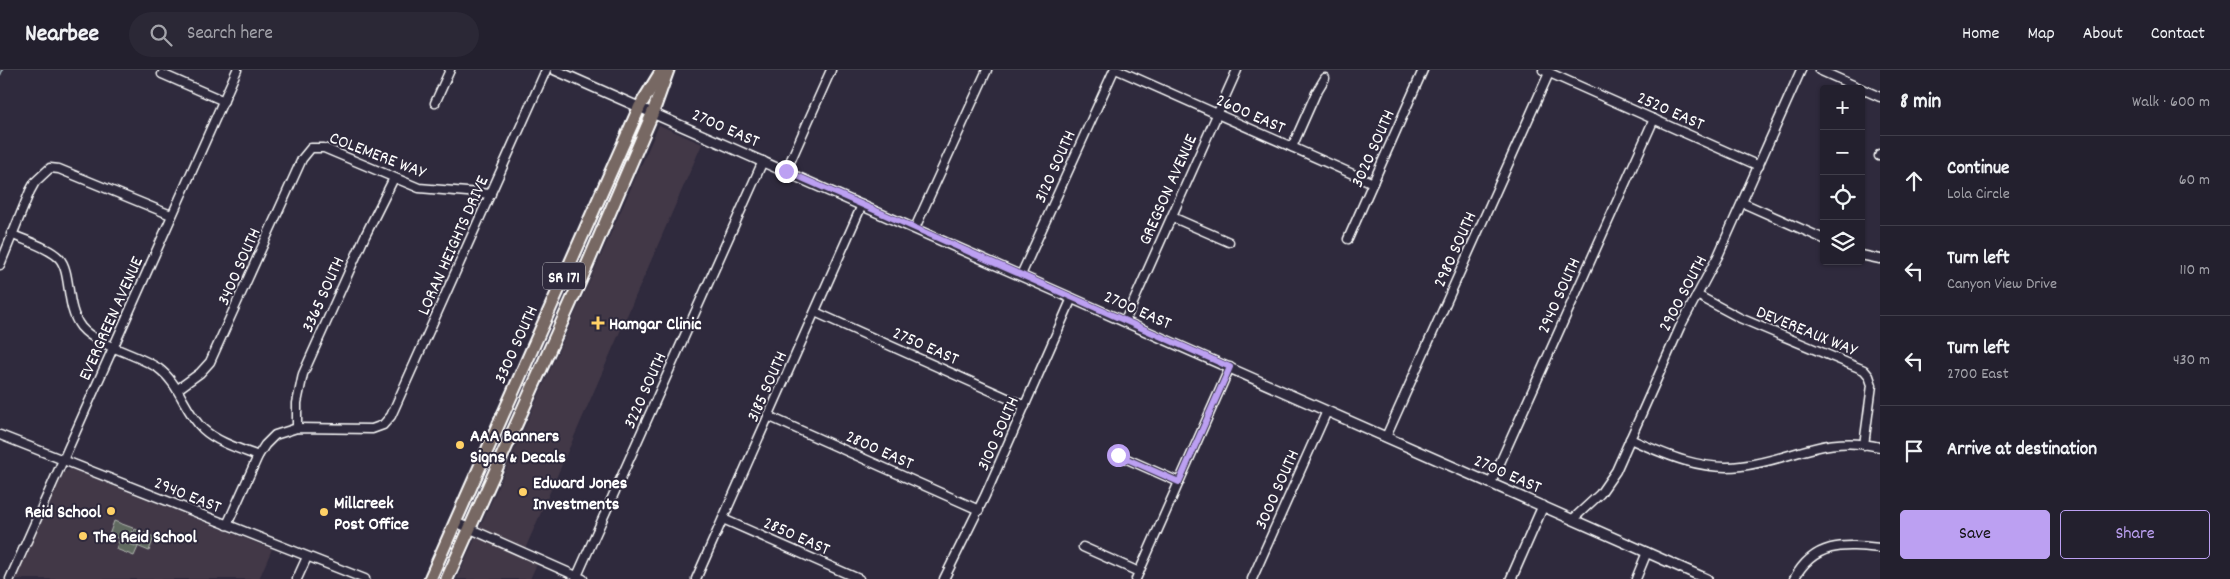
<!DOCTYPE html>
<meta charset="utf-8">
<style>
:root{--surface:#23202e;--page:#2b2836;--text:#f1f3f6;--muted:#a3a3aa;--line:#403e4a;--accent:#bca0f2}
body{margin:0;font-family:Dekko,sans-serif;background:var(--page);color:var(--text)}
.controls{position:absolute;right:15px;top:15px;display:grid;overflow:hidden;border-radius:5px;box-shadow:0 1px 4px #0004}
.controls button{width:45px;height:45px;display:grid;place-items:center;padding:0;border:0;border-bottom:1px solid var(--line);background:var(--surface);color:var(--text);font:25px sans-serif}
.stop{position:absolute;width:15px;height:15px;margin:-11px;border:4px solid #bca0f2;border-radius:50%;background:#fff}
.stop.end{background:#bca0f2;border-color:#fff;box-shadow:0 1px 5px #0008}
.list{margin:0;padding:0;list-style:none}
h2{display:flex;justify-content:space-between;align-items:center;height:65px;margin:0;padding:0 20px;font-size:21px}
h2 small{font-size:16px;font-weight:400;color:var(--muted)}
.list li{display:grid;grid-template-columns:32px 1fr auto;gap:15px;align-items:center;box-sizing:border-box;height:90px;padding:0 20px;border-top:1px solid var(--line)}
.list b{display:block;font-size:19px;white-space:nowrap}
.list p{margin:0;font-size:16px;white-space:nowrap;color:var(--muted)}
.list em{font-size:16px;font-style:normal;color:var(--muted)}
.actions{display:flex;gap:10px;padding:15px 20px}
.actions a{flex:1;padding:11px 0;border:1px solid var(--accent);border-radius:5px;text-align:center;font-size:18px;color:var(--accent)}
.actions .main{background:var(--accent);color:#111}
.icon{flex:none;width:28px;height:28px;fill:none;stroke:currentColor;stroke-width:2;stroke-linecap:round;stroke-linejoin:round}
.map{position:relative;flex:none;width:1880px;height:509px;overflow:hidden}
header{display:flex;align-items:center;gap:30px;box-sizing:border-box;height:70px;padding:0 25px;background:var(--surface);border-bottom:1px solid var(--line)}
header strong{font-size:24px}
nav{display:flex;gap:28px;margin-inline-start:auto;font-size:18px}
.search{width:350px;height:45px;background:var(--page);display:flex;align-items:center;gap:12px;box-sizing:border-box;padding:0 18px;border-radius:28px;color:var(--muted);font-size:19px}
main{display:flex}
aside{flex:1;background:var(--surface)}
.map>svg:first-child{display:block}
.built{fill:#423847}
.green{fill:#616b60;stroke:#b0b5b0}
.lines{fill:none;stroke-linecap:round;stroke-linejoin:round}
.stream{stroke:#96a5ae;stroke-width:2.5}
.minor-casing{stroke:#fff;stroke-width:11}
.tertiary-casing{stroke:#fff;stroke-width:12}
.primary-casing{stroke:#fff;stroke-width:15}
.minor{stroke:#2f2a3d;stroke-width:8}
.tertiary{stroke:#2f2a3d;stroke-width:9}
.primary{stroke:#776864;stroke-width:11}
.route{stroke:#bca0f2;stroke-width:6}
.poi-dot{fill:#ffd166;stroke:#2f2a3d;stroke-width:2}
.labels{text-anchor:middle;stroke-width:4;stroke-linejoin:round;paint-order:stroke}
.shield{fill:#2f2a3d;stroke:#c1bfc5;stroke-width:1}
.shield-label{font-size:16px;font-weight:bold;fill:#fff}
.street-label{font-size:18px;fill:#fff;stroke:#2f2a3d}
.poi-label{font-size:18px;font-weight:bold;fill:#fff;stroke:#2f2a3d;text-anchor:start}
</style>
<header>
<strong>Nearbee</strong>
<div class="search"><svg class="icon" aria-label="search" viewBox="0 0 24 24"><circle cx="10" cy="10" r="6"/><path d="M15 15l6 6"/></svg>Search here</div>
<nav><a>Home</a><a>Map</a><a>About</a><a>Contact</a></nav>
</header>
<main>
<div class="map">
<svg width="1880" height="509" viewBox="0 0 1880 509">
<rect width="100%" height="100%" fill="#2f2a3d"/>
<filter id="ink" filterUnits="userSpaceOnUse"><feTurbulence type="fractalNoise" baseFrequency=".02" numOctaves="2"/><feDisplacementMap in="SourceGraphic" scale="10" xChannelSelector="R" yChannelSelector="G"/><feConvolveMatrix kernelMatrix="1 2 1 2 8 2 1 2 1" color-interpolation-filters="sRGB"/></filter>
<g filter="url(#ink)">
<g class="built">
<path d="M659 55 702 74 522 486 537 494 530 509H457Z"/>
<path d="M71 399 272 479 259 509H16L64 402Z"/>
</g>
<g class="green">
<path d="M114 451 133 458 128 472 109 465Z"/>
<path d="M135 459 154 467 149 481 130 473Z"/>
<path d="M119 470 138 477 134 486 116 479Z"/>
</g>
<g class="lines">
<path class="stream" d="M0 5 2 0"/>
<g class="minor-casing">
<g id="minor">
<path d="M1118 0 1373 113"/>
<path d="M1543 0 1759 96"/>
<path d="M1819 0 1880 27"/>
<path d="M162 4 224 31"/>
<path d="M435 33 450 0"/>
<path d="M1292 77 1316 23 1325 8"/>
<path d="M1879 86 1880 84"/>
<path d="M786 101 831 0"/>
<path d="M1743 133 1824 169"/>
<path d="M1172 147 1229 172"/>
<path d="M915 158 987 0"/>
<path d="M11 164C26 171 48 177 59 188 72 202 65 237 81 257 97 276 135 283 158 298 180 314 184 341 203 359 217 372 240 379 258 386"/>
<path d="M1348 169 1423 0"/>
<path d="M1861 185 1880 189"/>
<path d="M0 195 30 121 35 112 50 98 59 99 171 145"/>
<path d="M1021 205 1114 0"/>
<path d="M1697 225 1740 248 1864 300 1869 306 1872 315 1864 375"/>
<path d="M815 242 1025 336"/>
<path d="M1125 251 1237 0"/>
<path d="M178 319 200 303 210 292 302 89 311 78H324L419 118 491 124"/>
<path d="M768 346 979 440"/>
<path d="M297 358V333L303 304 365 166 394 108"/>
<path d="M0 365 365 509"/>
<path d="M1386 367 1549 3"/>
<path d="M1630 369C1666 385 1701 401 1741 396 1793 390 1823 364 1880 377"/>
<path d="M1118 385 1179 412"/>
<path d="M1491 413 1654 49"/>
<path d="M723 449 859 509"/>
<path d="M1573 449 1600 424 1616 401 1680 257 1718 186 1801 0"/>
<path d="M455 452 583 509"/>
<path d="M227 455 258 386 265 375 275 365 297 358 372 359 383 355 391 346 546 0"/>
<path d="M1083 477 1139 502"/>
<path d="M577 506 763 91"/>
<path d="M10 509 237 0"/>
<path d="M297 509 307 487"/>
<path d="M696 509 862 135"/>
<path d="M944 509 985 426 1072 228"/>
<path d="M1136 509 1230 297"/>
<path d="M1252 509 1327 341"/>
<path d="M1636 509 1647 482"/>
<path d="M1794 509C1814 472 1843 474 1880 478"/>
</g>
</g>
<g class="tertiary-casing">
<g id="tertiary">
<path d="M555 0 1707 509"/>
<path d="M1511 509 1543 436"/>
</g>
</g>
<g class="primary-casing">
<g id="primary">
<path d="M430 509 640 36 662 0"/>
<path d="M447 509 579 214 653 42 668 0"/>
</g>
</g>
<use href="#minor" class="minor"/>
<use href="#tertiary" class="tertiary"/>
<use href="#primary" class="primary"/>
</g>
</g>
<g class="lines" filter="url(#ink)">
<path class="route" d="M786 101 1230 297 1179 412 1118 385"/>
</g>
<g class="poi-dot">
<path d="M595.5 245.5h5v5h5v5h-5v5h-5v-5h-5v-5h5z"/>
<circle cx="460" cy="375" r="5"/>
<circle cx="523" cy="422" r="5"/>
<circle cx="111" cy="441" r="5"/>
<circle cx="324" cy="442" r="5"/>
<circle cx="83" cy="466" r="5"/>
</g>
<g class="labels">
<rect class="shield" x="543" y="192.5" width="42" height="27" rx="4"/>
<g class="shield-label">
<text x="564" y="212">SR 171</text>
</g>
<g class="street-label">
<text transform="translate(1671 40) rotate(24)" y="6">2520 EAST</text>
<text transform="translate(1251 43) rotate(24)" y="6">2600 EAST</text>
<text transform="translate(726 57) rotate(24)" y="6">2700 EAST</text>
<text transform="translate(1372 78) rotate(-66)" y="6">3020 SOUTH</text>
<text transform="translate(378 84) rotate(21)" y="6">COLEMERE WAY</text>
<text transform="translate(1054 96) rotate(-66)" y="6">3120 SOUTH</text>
<text transform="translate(1167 119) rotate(-66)" y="6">GREGSON AVENUE</text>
<text transform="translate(452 175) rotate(-66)" y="6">LORAN HEIGHTS DRIVE</text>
<text transform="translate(1454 179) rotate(-66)" y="6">2980 SOUTH</text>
<text transform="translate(238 196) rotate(-66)" y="6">3400 SOUTH</text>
<text transform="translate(1682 223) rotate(-62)" y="6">2900 SOUTH</text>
<text transform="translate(322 224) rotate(-66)" y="6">3365 SOUTH</text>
<text transform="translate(1558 225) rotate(-66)" y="6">2940 SOUTH</text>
<text transform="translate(1138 239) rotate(24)" y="6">2700 EAST</text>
<text transform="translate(110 248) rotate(-66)" y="6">EVERGREEN AVENUE</text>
<text transform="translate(1807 260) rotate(22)" y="6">DEVEREAUX WAY</text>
<text transform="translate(515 274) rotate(-66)" y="6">3300 SOUTH</text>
<text transform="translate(926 275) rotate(24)" y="6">2750 EAST</text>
<text transform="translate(766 316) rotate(-66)" y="6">3185 SOUTH</text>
<text transform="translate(644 320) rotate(-66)" y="6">3220 SOUTH</text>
<text transform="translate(997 363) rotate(-66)" y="6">3100 SOUTH</text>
<text transform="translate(880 379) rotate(24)" y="6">2800 EAST</text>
<text transform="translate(1508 403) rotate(24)" y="6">2700 EAST</text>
<text transform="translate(1276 419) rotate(-66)" y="6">3000 SOUTH</text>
<text transform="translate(188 424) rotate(22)" y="6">2940 EAST</text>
<text transform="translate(797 465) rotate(24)" y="6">2850 EAST</text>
</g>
<g class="poi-label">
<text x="609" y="259">Hamgar Clinic</text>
<text x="470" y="371">AAA Banners<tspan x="470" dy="21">Signs &amp; Decals</tspan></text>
<text x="533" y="418">Edward Jones<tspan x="533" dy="21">Investments</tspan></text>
<text x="334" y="438">Millcreek<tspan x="334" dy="21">Post Office</tspan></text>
<text x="101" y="447" text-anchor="end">Reid School</text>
<text x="93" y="472">The Reid School</text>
</g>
</g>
</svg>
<div class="controls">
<button>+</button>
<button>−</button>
<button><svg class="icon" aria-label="locate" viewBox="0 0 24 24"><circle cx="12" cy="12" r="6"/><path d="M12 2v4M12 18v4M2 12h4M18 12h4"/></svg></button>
<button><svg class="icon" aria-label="layers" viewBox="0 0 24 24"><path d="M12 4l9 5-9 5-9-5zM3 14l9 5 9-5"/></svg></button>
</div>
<div class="stop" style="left:1118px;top:385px"></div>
<div class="stop end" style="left:786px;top:101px"></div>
</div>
<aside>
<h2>8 min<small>Walk · 600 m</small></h2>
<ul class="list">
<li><svg class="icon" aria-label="ahead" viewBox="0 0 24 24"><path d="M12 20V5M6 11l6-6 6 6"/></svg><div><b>Continue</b><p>Lola Circle</p></div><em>60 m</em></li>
<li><svg class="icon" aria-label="left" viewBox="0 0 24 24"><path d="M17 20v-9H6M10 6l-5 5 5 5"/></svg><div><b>Turn left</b><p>Canyon View Drive</p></div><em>110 m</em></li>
<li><svg class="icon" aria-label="left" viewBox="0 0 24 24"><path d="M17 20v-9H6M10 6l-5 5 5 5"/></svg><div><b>Turn left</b><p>2700 East</p></div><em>430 m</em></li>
<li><svg class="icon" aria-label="arrive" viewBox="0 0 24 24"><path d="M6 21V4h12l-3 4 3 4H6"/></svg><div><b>Arrive at destination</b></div></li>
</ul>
<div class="actions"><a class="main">Save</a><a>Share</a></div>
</aside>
</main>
